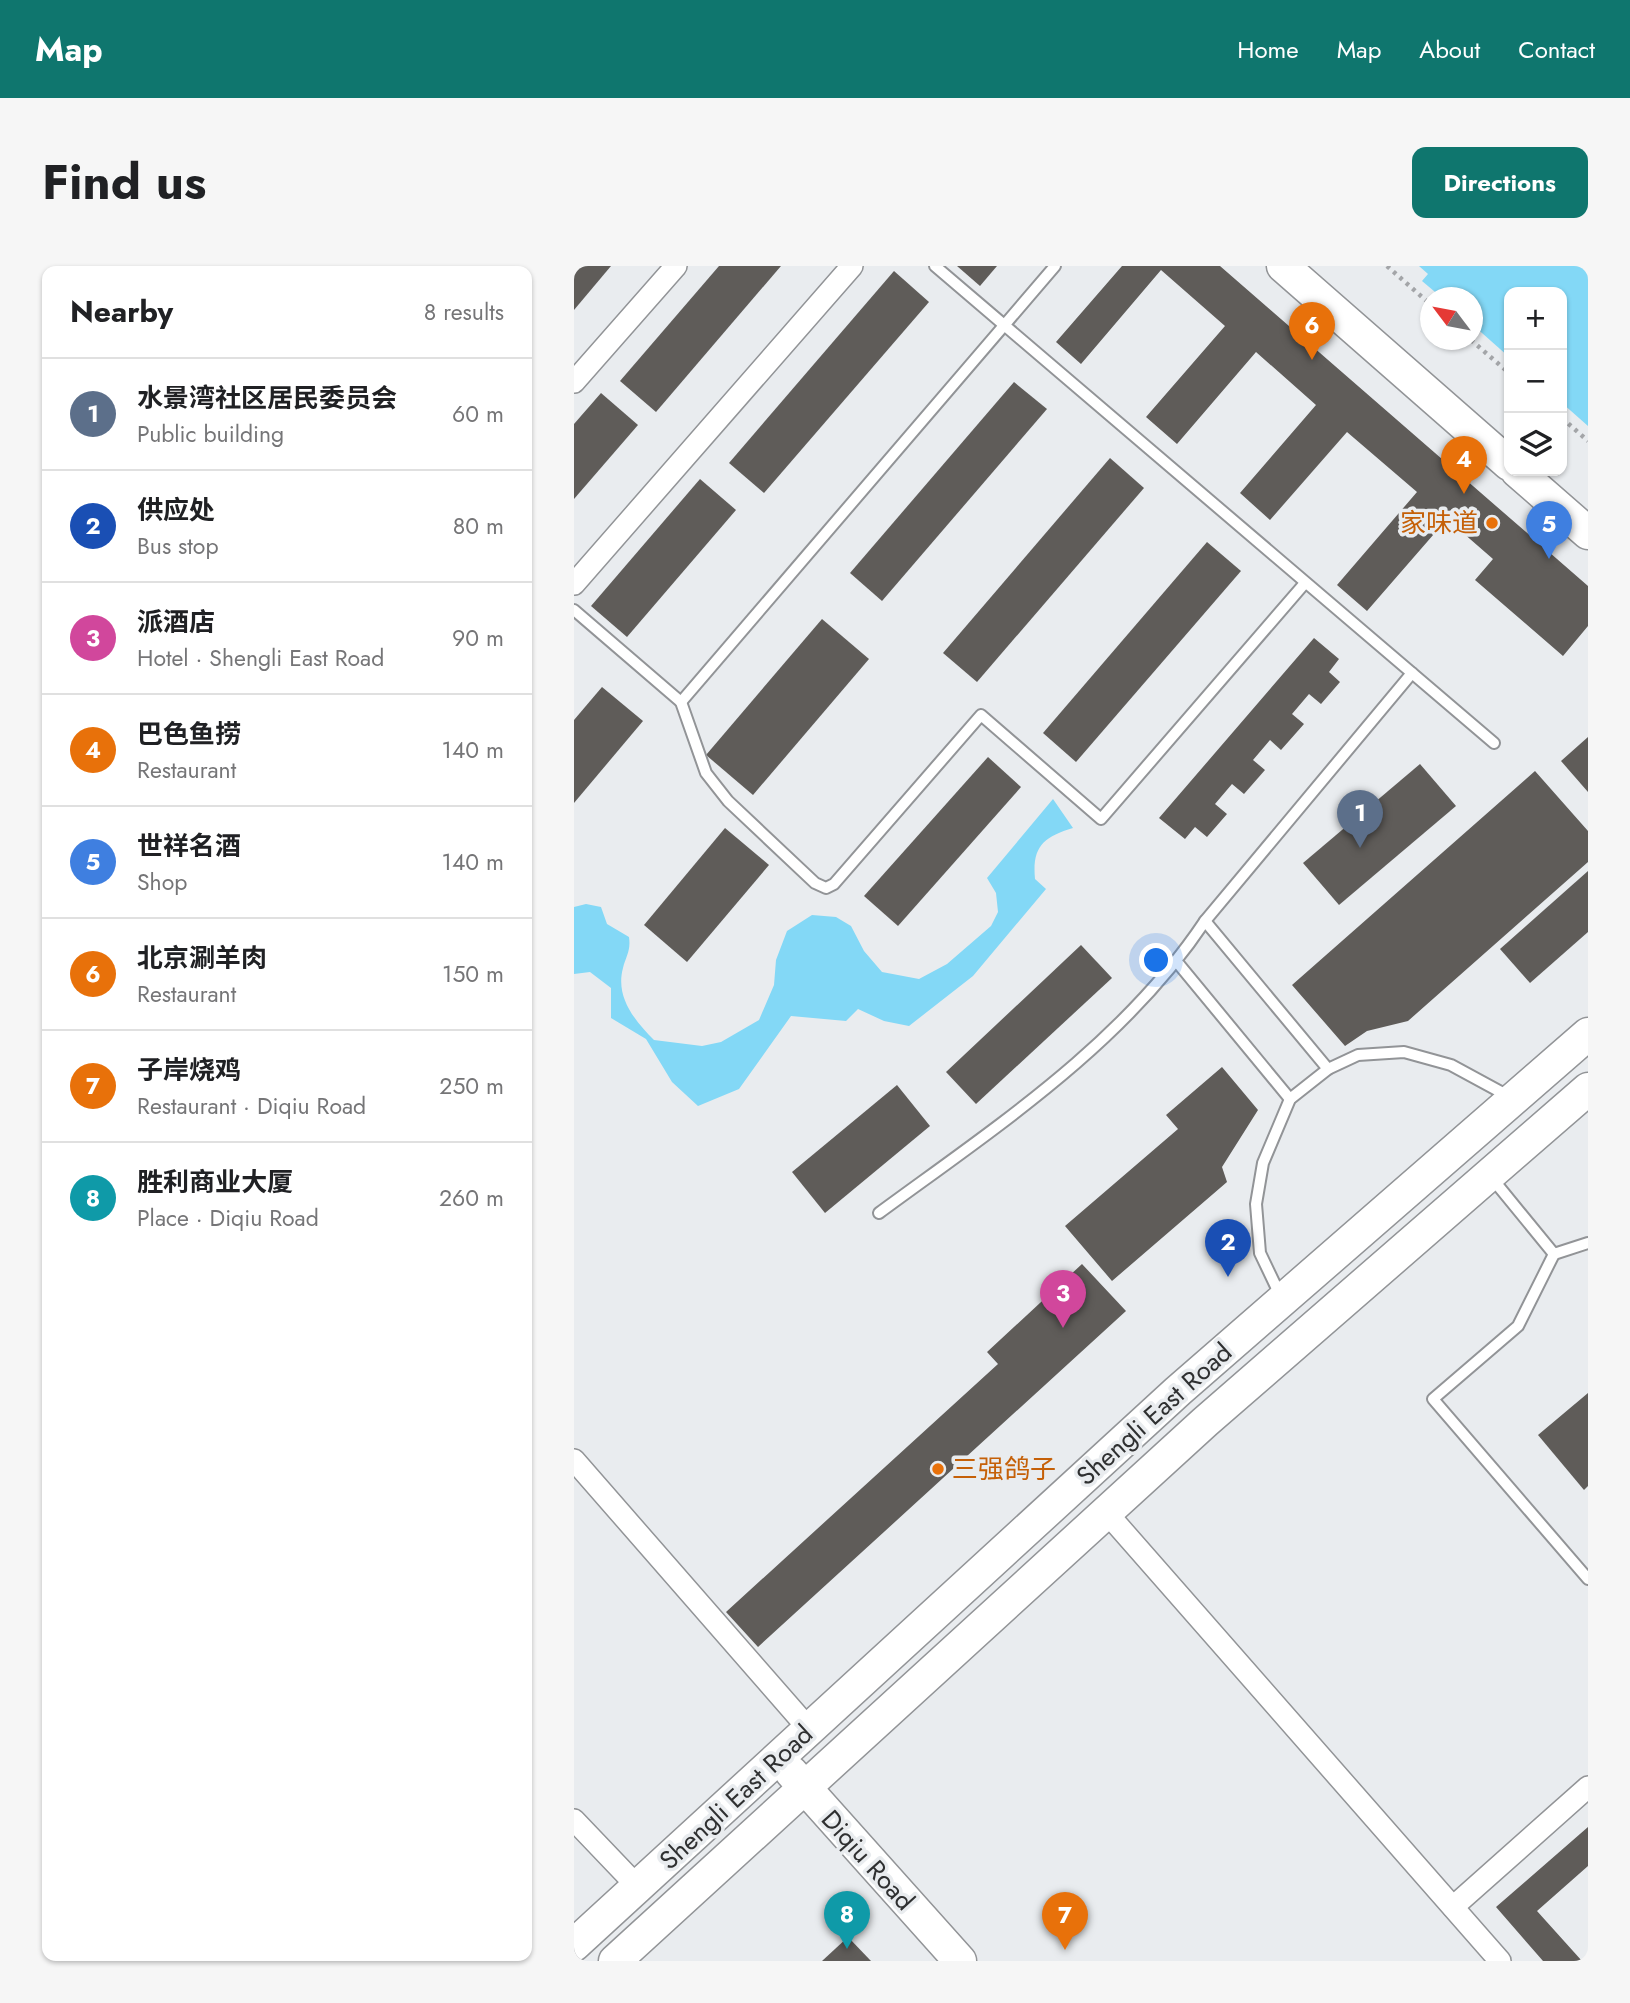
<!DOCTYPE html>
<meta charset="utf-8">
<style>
:root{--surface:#fff;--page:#f6f6f6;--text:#202124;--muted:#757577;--line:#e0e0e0;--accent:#0f766e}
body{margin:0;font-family:Jost,"Noto Sans SC",sans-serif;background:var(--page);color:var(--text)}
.controls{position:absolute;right:21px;top:21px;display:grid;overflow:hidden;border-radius:14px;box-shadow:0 2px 5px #0004}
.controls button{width:63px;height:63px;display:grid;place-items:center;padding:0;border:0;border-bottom:2px solid var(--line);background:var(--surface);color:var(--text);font:35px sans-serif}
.compass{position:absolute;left:846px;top:21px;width:63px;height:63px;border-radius:50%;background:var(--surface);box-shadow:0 2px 5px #0004;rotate:302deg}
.you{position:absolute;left:583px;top:695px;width:24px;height:24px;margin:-18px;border:5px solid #fff;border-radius:50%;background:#1a73e8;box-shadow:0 0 0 10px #1a73e833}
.badge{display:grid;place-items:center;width:46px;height:46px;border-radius:50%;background:var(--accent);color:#fff;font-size:23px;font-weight:700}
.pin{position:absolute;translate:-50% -58px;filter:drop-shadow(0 2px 4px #0008)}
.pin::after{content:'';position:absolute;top:37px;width:24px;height:21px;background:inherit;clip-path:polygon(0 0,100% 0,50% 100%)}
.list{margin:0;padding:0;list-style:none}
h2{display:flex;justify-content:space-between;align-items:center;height:91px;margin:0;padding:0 28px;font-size:30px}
h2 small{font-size:23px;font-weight:400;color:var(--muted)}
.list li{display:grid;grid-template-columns:46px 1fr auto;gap:21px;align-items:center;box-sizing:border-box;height:112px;padding:0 28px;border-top:2px solid var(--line)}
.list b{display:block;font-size:26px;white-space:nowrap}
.list p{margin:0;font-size:23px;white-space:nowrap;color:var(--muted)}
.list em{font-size:23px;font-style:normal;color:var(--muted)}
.icon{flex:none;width:38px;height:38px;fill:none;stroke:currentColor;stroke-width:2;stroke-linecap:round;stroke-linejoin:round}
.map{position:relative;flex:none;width:1014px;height:1695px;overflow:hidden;border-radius:14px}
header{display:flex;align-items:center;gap:42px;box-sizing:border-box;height:98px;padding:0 35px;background:var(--accent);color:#fff}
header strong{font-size:33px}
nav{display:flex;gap:38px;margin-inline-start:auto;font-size:24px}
.intro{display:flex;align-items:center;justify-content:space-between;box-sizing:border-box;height:168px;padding:0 42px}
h1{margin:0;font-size:49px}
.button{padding:18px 32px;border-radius:14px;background:var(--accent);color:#fff;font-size:24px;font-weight:700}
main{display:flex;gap:42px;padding:0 42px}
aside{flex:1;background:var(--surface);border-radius:14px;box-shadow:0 2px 5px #0004}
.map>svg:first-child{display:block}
.water{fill:#83d8f6}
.building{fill:#5f5c59}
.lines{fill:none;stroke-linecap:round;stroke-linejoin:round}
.lane-casing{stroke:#929497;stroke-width:14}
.street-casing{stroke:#929497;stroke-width:24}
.secondary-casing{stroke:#929497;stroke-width:35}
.path{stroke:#a3a5a8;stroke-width:4.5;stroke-dasharray:3.5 5;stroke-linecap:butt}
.lane{stroke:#fff;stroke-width:10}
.street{stroke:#fff;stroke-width:21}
.secondary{stroke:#fff;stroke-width:32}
.food-dot{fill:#e8710a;stroke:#e9ecef;stroke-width:2.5}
.labels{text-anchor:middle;stroke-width:7;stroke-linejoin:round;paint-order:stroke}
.food-label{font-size:26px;fill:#c56008;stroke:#e9ecef;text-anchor:end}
.street-label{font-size:26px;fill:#2f3031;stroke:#e9ecef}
</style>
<header>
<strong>Map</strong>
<nav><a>Home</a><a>Map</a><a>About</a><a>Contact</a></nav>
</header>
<div class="intro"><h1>Find us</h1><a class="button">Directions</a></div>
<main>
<aside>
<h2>Nearby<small>8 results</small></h2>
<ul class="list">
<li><span class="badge" style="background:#5c6f8a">1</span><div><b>水景湾社区居民委员会</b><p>Public building</p></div><em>60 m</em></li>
<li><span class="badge" style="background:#1a4fb4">2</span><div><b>供应处</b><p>Bus stop</p></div><em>80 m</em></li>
<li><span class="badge" style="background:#d1479c">3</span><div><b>派酒店</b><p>Hotel · Shengli East Road</p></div><em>90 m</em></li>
<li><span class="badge" style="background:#e8710a">4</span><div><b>巴色鱼捞</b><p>Restaurant</p></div><em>140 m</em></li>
<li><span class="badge" style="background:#3f7fe0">5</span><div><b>世祥名酒</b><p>Shop</p></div><em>140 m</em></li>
<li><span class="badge" style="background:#e8710a">6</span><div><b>北京涮羊肉</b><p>Restaurant</p></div><em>150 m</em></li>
<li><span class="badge" style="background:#e8710a">7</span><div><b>子岸烧鸡</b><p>Restaurant · Diqiu Road</p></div><em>250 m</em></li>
<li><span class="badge" style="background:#0f9aa8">8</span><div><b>胜利商业大厦</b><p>Place · Diqiu Road</p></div><em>260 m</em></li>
</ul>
</aside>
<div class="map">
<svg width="1014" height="1695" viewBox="0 0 1014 1695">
<rect width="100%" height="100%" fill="#e9ecef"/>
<g class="water">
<path d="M845 0H1010L1014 3V160L988 137V26H935V91L899 59 898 32 867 31 848 15 854 8Z"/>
<path d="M479 533 499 562C469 571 458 581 461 613L472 623 399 710 335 760 310 755 284 743 272 755 217 750 165 823 124 840 98 816 72 773 37 752V722L16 706 0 708V641L12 638 27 641 33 658 55 671C57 685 52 690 49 702 41 731 61 755 80 774L128 780 147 776 185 754 200 719 202 694 213 665 238 649 262 651 277 660 290 685 308 706 345 713 373 698 417 660 424 646 422 627 413 612Z"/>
</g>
<g class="building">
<path d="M0 0H37L0 44Z"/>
<path d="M145 0H207L82 146 46 115Z"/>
<path d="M383 0H423L406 20Z"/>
<path d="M548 0H646L1014 320V360L989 390 901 314 919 293 873 253 793 345 763 319 843 226 773 166 696 254 666 227 742 139 682 86 603 178 572 151 651 60 587 4 507 98 482 76Z"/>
<path d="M320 5 355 36 190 227 155 197Z"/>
<path d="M440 116 473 143 308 335 276 307Z"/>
<path d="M27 127 64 159 0 233V158Z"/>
<path d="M536 192 570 222 403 416 369 387Z"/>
<path d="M126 213 162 244 53 371 17 340Z"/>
<path d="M633 276 667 305 502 496 469 467Z"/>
<path d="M248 353 295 393 179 529 132 489Z"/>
<path d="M740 372 765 393 755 406 766 416 747 438 735 428 718 448 730 458 707 484 696 474 679 494 691 504 670 528 658 518 641 538 653 548 633 571 621 561 611 573 585 552Z"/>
<path d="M28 421 69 455 0 537V454Z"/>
<path d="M1014 471V526L987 495Z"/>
<path d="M414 491 447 521 324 660 290 630Z"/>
<path d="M846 498 882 540 765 639 729 597Z"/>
<path d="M961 505 1014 565V596L834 755 793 765 771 780 718 719Z"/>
<path d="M151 562 195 599 113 696 70 659Z"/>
<path d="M1014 605V666L956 717 926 683Z"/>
<path d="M507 679 538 712 402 838 372 806Z"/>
<path d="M648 801 684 844 648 901 653 916 538 1015 491 960 604 863 592 849Z"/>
<path d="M323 819 356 860 251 947 218 906Z"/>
<path d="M508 998 552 1045 184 1381 152 1346 424 1098 413 1086Z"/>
<path d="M1014 1127V1220L1010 1224 964 1169Z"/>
<path d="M1014 1561V1600L963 1645 1008 1695H969L922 1641Z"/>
<path d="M274 1671 297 1695H248Z"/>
</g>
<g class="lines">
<g class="lane-casing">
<g id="lane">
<path d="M361 0 920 477"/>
<path d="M0 344 107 436 132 507 154 535 241 617 252 622 260 618 407 449 527 553 731 317"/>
<path d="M107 436 481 0"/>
<path d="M631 655 754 803"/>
<path d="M603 696 716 833"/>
<path d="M917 911 980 988 944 1060 859 1133 1014 1313"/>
<path d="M305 947C422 861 549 778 631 655L838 407"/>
<path d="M980 988 1014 977"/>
<path d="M707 1031 686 987 682 938 689 897 716 833 754 803 784 789 830 786 877 799 936 831"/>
</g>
</g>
<g class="street-casing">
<g id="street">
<path d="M0 116 102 0"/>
<path d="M0 318 278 0"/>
<path d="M0 1194 235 1463"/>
<path d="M532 1246 926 1695"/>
<path d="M0 1554 64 1621"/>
<path d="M879 1641 1014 1521"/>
</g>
</g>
<g class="secondary-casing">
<g id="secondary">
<path d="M709 0 935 198"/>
<path d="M943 205 1014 267"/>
<path d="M217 1506 386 1695"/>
<path d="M0 1679 604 1125 1014 768"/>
<path d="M41 1695 631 1156 1014 823"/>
</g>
</g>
<g class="path">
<path d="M813 0 856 38"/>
<path d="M897 74 935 107"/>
<path d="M988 152 1014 175"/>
</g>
<use href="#lane" class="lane"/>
<use href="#street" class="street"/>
<use href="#secondary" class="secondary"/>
</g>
<g class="food-dot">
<circle cx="918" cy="257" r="7"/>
<circle cx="364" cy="1203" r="7"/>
</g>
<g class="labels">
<g class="food-label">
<text x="904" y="266">家味道</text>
<text x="378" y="1212" text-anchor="start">三强鸽子</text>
</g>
<g class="street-label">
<text transform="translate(580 1148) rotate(-42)" y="9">Shengli East Road</text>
<text transform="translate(162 1531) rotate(-43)" y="9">Shengli East Road</text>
<text transform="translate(294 1594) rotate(48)" y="9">Diqiu Road</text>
</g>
</g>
</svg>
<div class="controls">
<button>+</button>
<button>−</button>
<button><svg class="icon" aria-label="layers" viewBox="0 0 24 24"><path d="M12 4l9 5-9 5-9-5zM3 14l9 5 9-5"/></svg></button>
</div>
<svg class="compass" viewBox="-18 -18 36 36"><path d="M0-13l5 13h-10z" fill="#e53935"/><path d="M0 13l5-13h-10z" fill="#757577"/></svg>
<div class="you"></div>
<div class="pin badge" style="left:786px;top:582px;background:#5c6f8a">1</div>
<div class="pin badge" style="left:654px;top:1011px;background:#1a4fb4">2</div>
<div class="pin badge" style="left:489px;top:1062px;background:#d1479c">3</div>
<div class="pin badge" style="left:890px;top:228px;background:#e8710a">4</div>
<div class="pin badge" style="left:975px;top:293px;background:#3f7fe0">5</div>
<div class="pin badge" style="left:738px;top:94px;background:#e8710a">6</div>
<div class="pin badge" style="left:491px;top:1684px;background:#e8710a">7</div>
<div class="pin badge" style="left:273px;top:1683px;background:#0f9aa8">8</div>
</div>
</main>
